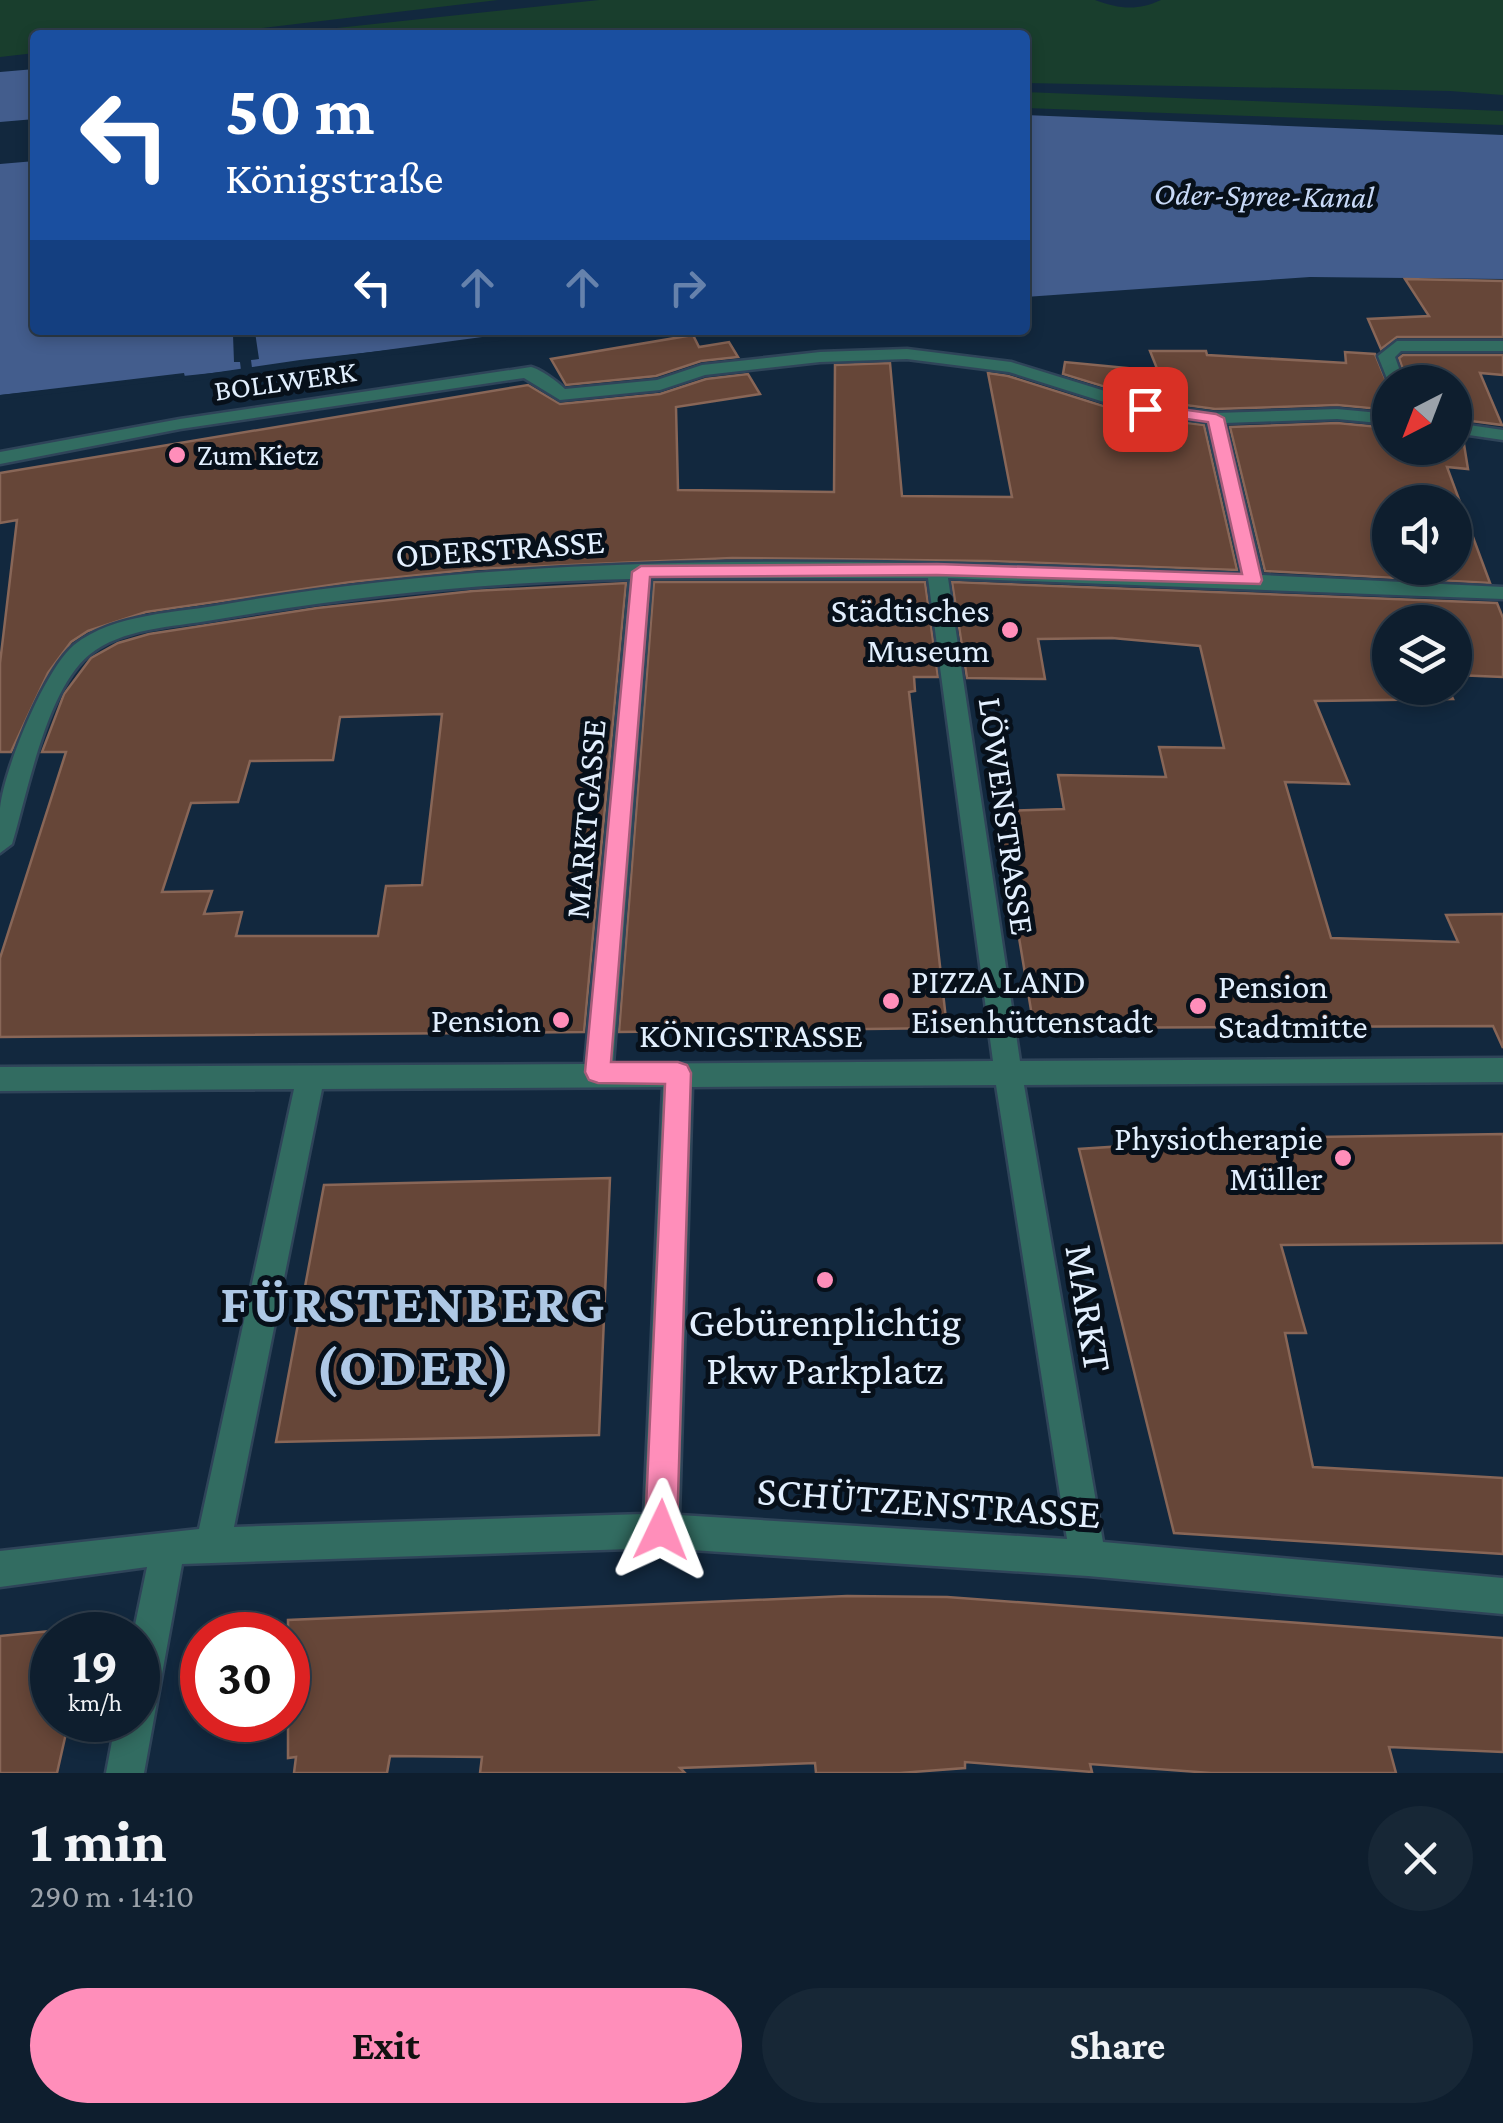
<!DOCTYPE html>
<html lang="en">
<head>
<meta charset="utf-8">
<style>
  :root { --surface:#0e1e2e; --page:#172736; --text:#f1f3f6; --muted:#9ba2aa; --line:#2e3c4a; --accent:#ff8eba }
  body { margin:0; font-family:"Crimson Pro",serif; background:var(--page); color:var(--text); height:100vh; display:flex; flex-direction:column; font-size:38px; white-space:nowrap }
  * { box-sizing:border-box; margin:0 }
  p { font-size:32px; color:var(--muted) }
  .icon { flex:none; width:55px; height:55px; fill:none; stroke:currentColor; stroke-width:2; stroke-linecap:round; stroke-linejoin:round }
  .map { position:relative; height:1773px; overflow:hidden }
  .panel { display:flex; flex-direction:column; background:var(--surface); flex:1 }
  .panel>* { flex:none }
  .guide { position:absolute; left:30px; top:30px; width:1000px; height:305px; border-radius:10px; box-shadow:0 5px 15px #0003,0 0 0 2px var(--line); background:#1a4fa0; color:#fff; overflow:hidden }
  .needle { width:65px; rotate:222deg }
  .fabs { position:absolute; left:1372px; top:365px; display:grid; gap:20px }
  .fabs a { display:grid; place-items:center; width:100px; height:100px; border-radius:50%; background:var(--surface); box-shadow:0 5px 15px #0003,0 0 0 2px var(--line); font-size:50px }
  .speed { position:absolute; left:30px; top:1612px; display:flex; gap:20px; font-size:50px; font-weight:700; text-align:center }
  .speed>* { display:grid; place-content:center; width:130px; height:130px; border-radius:50%; background:var(--surface); box-shadow:0 5px 15px #0003,0 0 0 2px var(--line); line-height:1 }
  .speed small { font-size:25px; font-weight:400 }
  .speed .limit { border:15px solid #d22; background:#fff; color:#111 }
  .pin { position:absolute; display:grid; place-items:center; width:85px; height:85px; color:#fff; margin:-42px; border-radius:20px; box-shadow:0 5px 15px #0006 }
  .me { position:absolute; width:110px; margin:-55px; rotate:2deg; stroke-linejoin:round; filter:drop-shadow(0 0 8px #0008) }
  .turn { display:flex; align-items:center; gap:35px; height:210px; padding:0 30px; font-size:45px }
  .turn .icon { width:130px; height:130px; stroke-width:2.5 }
  .turn b { display:block; font-size:70px; line-height:85px }
  .lanes { display:flex; align-items:center; height:95px; padding:0 30px; background:#0003; justify-content:center; gap:50px; direction:ltr }
  .lanes .off { opacity:.35 }
  .round { display:grid; place-items:center; flex:none; width:105px; height:105px; border-radius:52px; background:var(--page) }
  .head { display:flex; align-items:center; justify-content:space-between; height:170px; padding:0 30px }
  h1 { font-size:60px; font-weight:700; line-height:75px }
  .cta { display:flex; gap:20px; margin-top:auto; padding:20px 30px }
  .cta a { flex:1; height:115px; border-radius:60px; background:var(--accent); color:#111; font-size:40px; font-weight:700; line-height:115px; text-align:center }
  .cta a+a { background:var(--page); color:var(--text) }
  .map>svg:first-child { display:block }
</style>
</head>
<body>
<div class="map">
<svg width="1503" height="1773" viewBox="0 0 1503 1773">
  <rect width="100%" height="100%" fill="#12283e"/>
  <g fill="#193e2d">
    <path d="M 0,0 L 498,0 L 203,35 L 35,35 L 35,53 L 0,57 Z"/>
    <path d="M 599,0 L 1095,0 C 1120,9 1137,11 1161,0 L 1503,0 L 1503,95 L 1450,91 L 1025,83 L 1025,35 L 271,35 Z"/>
    <path d="M 1025,92 L 1503,111 L 1503,125 L 1025,108 Z"/>
  </g>
  <g fill="#435d8d">
    <path d="M 35,69 L 35,119 L 0,122 L 0,72 Z"/>
    <path d="M 1025,115 L 1503,135 L 1503,279 L 1310,277 L 1025,297 Z"/>
    <path d="M 35,161 L 35,330 L 568,330 L 300,360 L 185,377 L 184,373 L 0,395 L 0,164 Z"/>
  </g>
  <path fill="#12283e" d="M 255,332 L 259,359 L 251,360 L 252,368 L 519,332 L 522,338 L 186,382 L 181,379 L 0,400 L 0,395 L 241,370 L 240,362 L 234,362 L 233,335 Z"/>
  <g fill="#664638" stroke="#886657" stroke-width="2.5" fill-rule="evenodd">
    <path d="M 1405,279 L 1503,281 L 1503,337 L 1397,337 L 1381,349 L 1368,319 L 1429,316 Z"/>
    <path d="M 693,335 L 699,347 L 729,342 L 738,357 L 701,361 L 656,376 L 566,385 L 551,359 Z"/>
    <path d="M 1150,351 L 1206,351 L 1207,355 L 1346,363 L 1345,352 L 1375,354 L 1390,390 L 1390,410 L 1337,405 L 1215,409 L 1148,400 L 1063,374 L 1065,362 L 1158,371 Z"/>
    <path d="M 1403,355 L 1503,355 L 1503,375 L 1480,373 L 1502,425 L 1455,419 L 1455,382 L 1407,382 L 1399,358 Z"/>
    <path d="M 890,363 L 902,496 L 1012,497 L 988,373 L 1008,376 L 1138,417 L 1204,425 L 1237,570 L 988,561 L 732,558 L 477,569 L 351,582 L 146,612 L 88,631 L 71,642 L 48,673 L 11,752 L 0,752 L 0,663 L 17,520 L 0,523 L 0,473 L 528,385 L 560,404 L 660,394 L 706,379 L 748,374 L 760,394 L 676,407 L 678,490 L 834,492 L 835,365 Z"/>
    <path d="M 1337,423 L 1390,428 L 1390,448 L 1455,448 L 1455,437 L 1463,438 L 1468,469 L 1447,467 L 1490,583 L 1265,571 L 1230,427 ZM 1390,502 L 1455,502 L 1455,568 L 1390,568 Z"/>
    <path d="M 654,582 L 925,582 L 938,677 L 914,677 L 915,691 L 909,692 L 947,1028 L 619,1032 Z"/>
    <path d="M 952,582 L 1497,603 L 1503,618 L 1503,677 L 1455,675 L 1455,622 L 1390,622 L 1390,688 L 1448,688 L 1453,699 L 1315,701 L 1349,784 L 1285,782 L 1331,938 L 1458,942 L 1446,915 L 1503,914 L 1503,1048 L 1493,1026 L 1034,1028 L 998,811 L 1064,809 L 1058,775 L 1166,777 L 1159,747 L 1224,748 L 1200,646 L 1112,638 L 1038,639 L 1045,679 L 967,678 Z"/>
    <path d="M 626,583 L 584,1032 L 0,1037 L 0,958 L 66,752 L 42,752 L 64,694 L 91,658 L 118,643 L 149,634 L 317,608 L 473,591 ZM 442,714 L 422,885 L 386,886 L 378,936 L 236,936 L 242,912 L 204,914 L 212,891 L 162,892 L 191,803 L 238,802 L 250,761 L 333,760 L 340,717 Z"/>
    <path d="M 1503,1134 L 1503,1243 L 1281,1245 L 1306,1333 L 1285,1333 L 1313,1467 L 1503,1478 L 1503,1554 L 1174,1533 L 1079,1149 L 1246,1138 Z"/>
    <path d="M 610,1178 L 599,1435 L 276,1442 L 324,1185 Z"/>
    <path d="M 847,1596 L 947,1597 L 1503,1638 L 1503,1752 L 1389,1747 L 1396,1773 L 1211,1773 L 1090,1764 L 1092,1772 L 965,1762 L 965,1768 L 900,1773 L 816,1773 L 815,1763 L 680,1768 L 685,1773 L 480,1773 L 482,1757 L 390,1756 L 387,1773 L 294,1773 L 296,1757 L 288,1758 L 288,1620 Z"/>
    <path d="M 52,1631 L 52,1720 L 69,1720 L 57,1773 L 0,1773 L 0,1636 Z"/>
  </g>
  <g fill="none" stroke-linecap="round" stroke-linejoin="round">
    <g stroke="#2f4459" stroke-width="5">
      <g id="minor">
        <path d="M 1503,341 L 1503,351 L 1401,351 L 1395,357 L 1404,382 L 1390,382 L 1390,386 L 1378,356 L 1397,341 Z"/>
        <path d="M 907,349 L 1011,362 L 1147,404 L 1215,413 L 1337,409 L 1390,414 L 1390,424 L 1337,419 L 1225,423 L 1262,575 L 1503,587 L 1503,599 L 948,578 L 1020,1061 L 1503,1058 L 1503,1082 L 1024,1085 L 1103,1542 L 1503,1578 L 1503,1614 L 1088,1576 L 661,1548 L 182,1564 L 144,1773 L 106,1773 L 116,1720 L 138,1720 L 138,1635 L 133,1635 L 147,1567 L 0,1587 L 0,1551 L 199,1529 L 294,1089 L 0,1091 L 0,1067 L 585,1064 L 630,579 C 489,582 352,596 213,620 C 173,627 122,628 89,655 C 46,691 28,791 12,844 L 0,853 C 0,838 0,822 0,808 C 4,769 45,669 74,645 C 114,613 178,613 226,604 C 558,546 906,560 1242,574 L 1207,422 L 1139,413 L 1009,372 L 907,359 L 820,362 L 705,375 L 660,390 L 560,400 L 524,378 L 180,429 L 0,464 L 0,452 L 180,419 L 531,367 C 540,369 557,381 565,389 L 657,380 L 702,365 L 820,352 ZM 651,578 L 928,578 L 993,1061 L 613,1064 ZM 996,1085 L 1067,1539 L 679,1515 L 692,1087 ZM 663,1087 L 644,1514 L 234,1527 L 322,1089 Z"/>
        <path d="M 1455,423 L 1503,430 L 1503,440 L 1455,433 Z"/>
      </g>
    </g>
    <use href="#minor" fill="#326c61" fill-rule="evenodd"/>
  </g>
  <path fill="#ff8eba" stroke="#a65c79" stroke-width="2.5" d="M 1145,404 L 1216,414 L 1224,418 L 1262,580 L 1260,584 L 937,575 L 650,577 L 611,1062 L 678,1062 L 687,1065 L 691,1073 L 677,1530 L 672,1542 L 661,1546 L 650,1542 L 645,1530 L 665,1084 L 598,1083 L 589,1080 L 585,1072 L 632,572 L 641,566 L 937,564 L 1242,574 L 1208,422 L 1139,412 L 1137,409 Z"/>
  <g fill="#ff8eba" stroke="#07101a" stroke-width="4">
    <circle cx="177" cy="455" r="10"/>
    <circle cx="1010" cy="630" r="10"/>
    <circle cx="891" cy="1001" r="10"/>
    <circle cx="1198" cy="1006" r="10"/>
    <circle cx="561" cy="1020" r="10"/>
    <circle cx="1343" cy="1158" r="10"/>
    <circle cx="825" cy="1280" r="10"/>
  </g>
  <g text-anchor="middle" stroke-width="10" stroke-linejoin="round" paint-order="stroke">
    <g font-size="30" fill="#e2effe" stroke="#07101a">
      <text transform="translate(285 381) rotate(-8)" y="10">BOLLWERK</text>
    </g>
    <g font-size="30" fill="#e2effe" stroke="#07101a" text-anchor="start">
      <text x="197" y="465">Zum Kietz</text>
    </g>
    <g font-size="32" font-style="italic" fill="#c8d9f7" stroke="#07101a">
      <text transform="translate(1264 195) rotate(1)" y="11">Oder-Spree-Kanal</text>
    </g>
    <g font-size="35" fill="#e2effe" stroke="#07101a">
      <text transform="translate(500 548) rotate(-4)" y="12">ODERSTRASSE</text>
      <text transform="translate(1007 816) rotate(82)" y="12">LÖWENSTRASSE</text>
      <text transform="translate(585 819) rotate(-85)" y="12">MARKTGASSE</text>
      <text x="751" y="1047">KÖNIGSTRASSE</text>
    </g>
    <g font-size="35" fill="#e2effe" stroke="#07101a" text-anchor="end">
      <text x="990" y="622">Städtisches<tspan x="990" dy="40">Museum</tspan></text>
      <text x="911" y="993" text-anchor="start">PIZZA LAND<tspan x="911" dy="40">Eisenhüttenstadt</tspan></text>
      <text x="1218" y="998" text-anchor="start">Pension<tspan x="1218" dy="40">Stadtmitte</tspan></text>
      <text x="541" y="1032">Pension</text>
      <text x="1323" y="1150">Physiotherapie<tspan x="1323" dy="40">Müller</tspan></text>
    </g>
    <g font-size="42" fill="#e2effe" stroke="#07101a">
      <text transform="translate(1090 1308) rotate(81)" y="15">MARKT</text>
      <text transform="translate(929 1501) rotate(4)" y="15">SCHÜTZENSTRASSE</text>
    </g>
    <g font-size="42" fill="#e2effe" stroke="#07101a">
      <text x="825" y="1336">Gebürenplichtig<tspan x="825" dy="48">Pkw Parkplatz</tspan></text>
    </g>
    <g font-size="55" font-weight="bold" letter-spacing="2.5" fill="#aec8e5" stroke="#07101a">
      <text x="414" y="1322">FÜRSTENBERG<tspan x="414" dy="63">(ODER)</tspan></text>
    </g>
  </g>
</svg>
<div class="fabs">
<a><svg class="needle" viewBox="-14 -14 28 28"><path d="M0-13l5 13h-10z" fill="#e53935"/><path d="M0 13l5-13h-10z" fill="#9ba2aa"/></svg></a>
<a><svg class="icon" aria-label="sound" viewBox="0 0 24 24"><path d="M4 9h4l5-4v14l-5-4H4zM17 9q2 3 0 6"/></svg></a>
<a><svg class="icon" aria-label="layers" viewBox="0 0 24 24"><path d="M12 4l9 5-9 5-9-5zM3 14l9 5 9-5"/></svg></a>
</div>
<div class="speed"><div>19<small>km/h</small></div><div class="limit">30</div></div>
<div class="pin" style="left:1145px;top:409px;background:#d93025"><svg class="icon" aria-label="arrive" viewBox="0 0 24 24"><path d="M6 21V4h12l-3 4 3 4H6"/></svg></div>
<svg class="me" style="left:661px;top:1530px" viewBox="-20 -20 40 40"><path d="M0-17L14 15 0 8-14 15z" fill="#ff8eba" stroke="#fff" stroke-width="4"/></svg>
<div class="guide">
<div class="turn"><svg class="icon" aria-label="left" viewBox="0 0 24 24"><path d="M17 20v-9H6M10 6l-5 5 5 5"/></svg><div><b>50 m</b>Königstraße</div></div>
<div class="lanes"><svg class="icon" aria-label="left" viewBox="0 0 24 24"><path d="M17 20v-9H6M10 6l-5 5 5 5"/></svg><svg class="icon off" aria-label="ahead" viewBox="0 0 24 24"><path d="M12 20V5M6 11l6-6 6 6"/></svg><svg class="icon off" aria-label="ahead" viewBox="0 0 24 24"><path d="M12 20V5M6 11l6-6 6 6"/></svg><svg class="icon off" aria-label="right" viewBox="0 0 24 24"><path d="M7 20v-9h11M14 6l5 5-5 5"/></svg></div>
</div>
</div>
<section class="panel">
<div class="head"><div><h1>1 min</h1><p>290 m · 14:10</p></div><a class="round"><svg class="icon" aria-label="close" viewBox="0 0 24 24"><path d="M6 6l12 12M18 6L6 18"/></svg></a></div>
<div class="cta"><a>Exit</a><a>Share</a></div>
</section>
</body>
</html>
